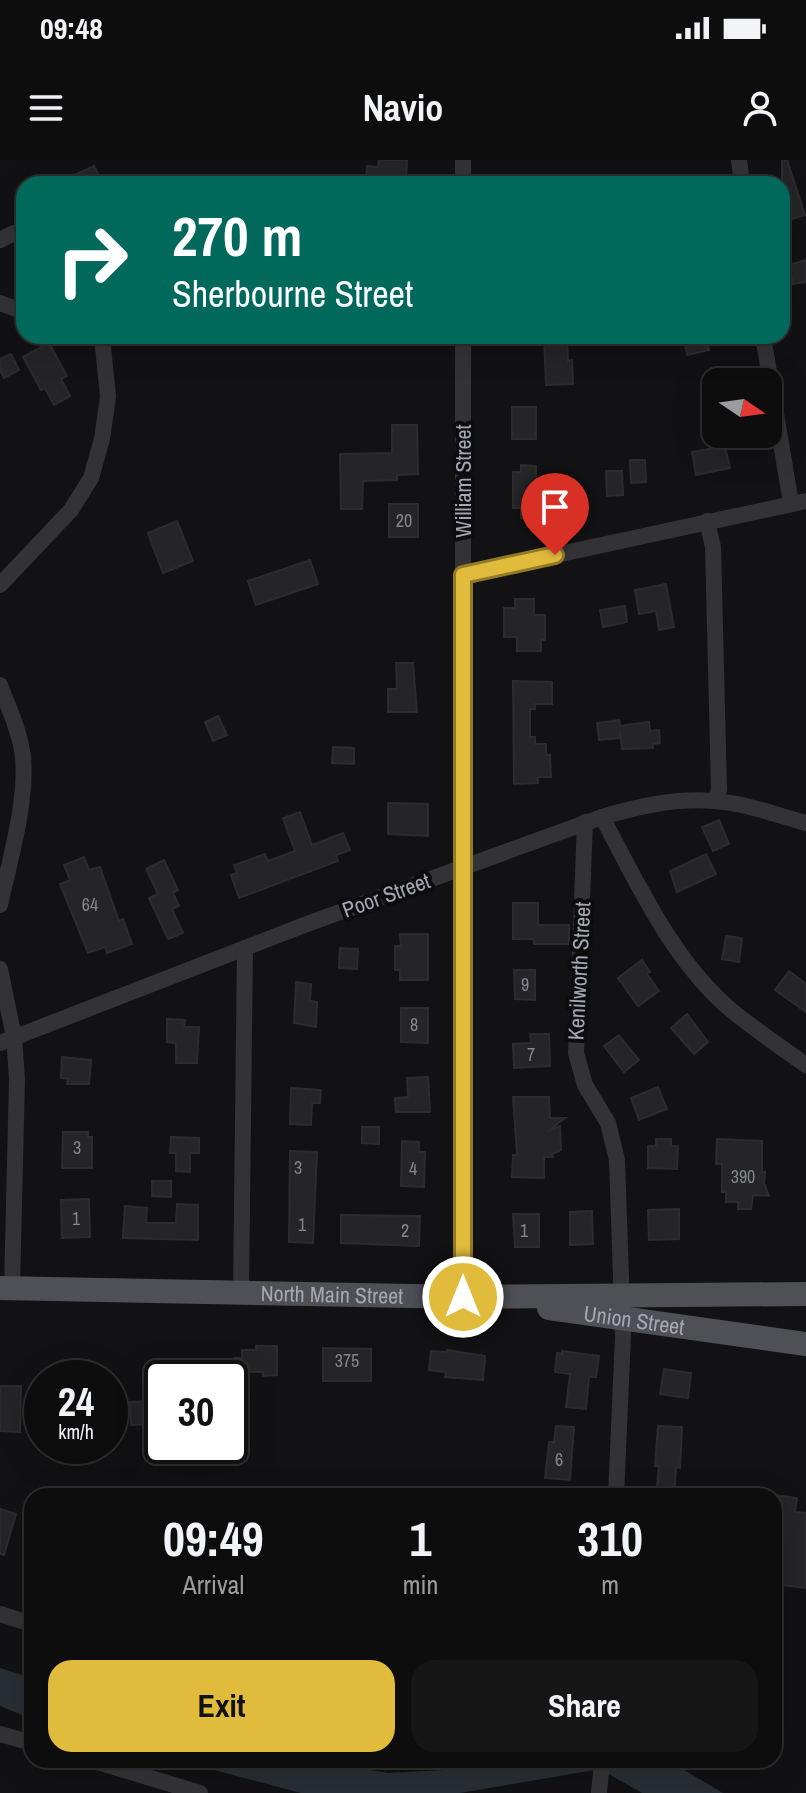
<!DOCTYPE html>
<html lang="en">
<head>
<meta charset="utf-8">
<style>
  :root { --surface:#0e0d0e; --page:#171617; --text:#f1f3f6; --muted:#9b9c9e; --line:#2e2d2e; --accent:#e1bc3c }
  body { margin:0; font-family:"Archivo Narrow",sans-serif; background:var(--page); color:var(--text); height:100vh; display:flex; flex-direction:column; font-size:30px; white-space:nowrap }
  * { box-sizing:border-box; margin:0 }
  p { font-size:26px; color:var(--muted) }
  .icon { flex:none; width:44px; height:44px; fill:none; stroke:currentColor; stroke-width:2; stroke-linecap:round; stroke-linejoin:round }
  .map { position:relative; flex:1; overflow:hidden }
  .drawer { position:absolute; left:24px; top:1328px; width:758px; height:280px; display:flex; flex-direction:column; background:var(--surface); border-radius:24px; box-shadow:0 8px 32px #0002,0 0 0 2px var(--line) }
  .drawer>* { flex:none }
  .top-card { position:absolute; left:16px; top:16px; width:774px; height:168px; border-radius:24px; box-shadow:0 8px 32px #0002,0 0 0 2px var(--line); background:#00695c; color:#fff; overflow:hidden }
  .needle { width:52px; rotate:103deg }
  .tools { position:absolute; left:702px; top:208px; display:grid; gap:16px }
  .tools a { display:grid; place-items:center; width:80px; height:80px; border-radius:16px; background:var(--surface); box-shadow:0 8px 32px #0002,0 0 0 2px var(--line); font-size:40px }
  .speed { position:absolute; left:24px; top:1200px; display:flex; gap:16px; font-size:40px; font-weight:700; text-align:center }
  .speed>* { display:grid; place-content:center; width:104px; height:104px; border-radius:50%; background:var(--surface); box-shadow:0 8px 32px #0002,0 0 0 2px var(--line); line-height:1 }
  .speed small { font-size:20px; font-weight:400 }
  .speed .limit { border:4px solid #111; border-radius:12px; background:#fff; color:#111 }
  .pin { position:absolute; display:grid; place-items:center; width:68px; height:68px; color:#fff; margin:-82px -34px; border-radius:50% 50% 50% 0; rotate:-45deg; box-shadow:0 0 8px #0007 }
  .pin .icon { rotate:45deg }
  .me { position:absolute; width:88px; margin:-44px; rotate:0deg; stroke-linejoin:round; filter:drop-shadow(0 0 6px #0008) }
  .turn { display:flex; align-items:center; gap:28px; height:168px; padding:0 24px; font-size:36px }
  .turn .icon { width:104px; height:104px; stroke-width:2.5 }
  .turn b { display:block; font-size:56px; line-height:68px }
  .eta { display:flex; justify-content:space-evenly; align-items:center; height:136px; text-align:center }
  .eta b { font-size:48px; font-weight:700; line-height:56px }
  .action { display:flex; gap:16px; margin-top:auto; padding:16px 24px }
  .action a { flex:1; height:92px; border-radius:24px; background:var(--accent); color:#111; font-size:32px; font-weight:700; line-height:92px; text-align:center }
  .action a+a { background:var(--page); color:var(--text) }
  .status { display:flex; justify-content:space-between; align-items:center; height:56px; padding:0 40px; background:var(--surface); direction:ltr }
  .status svg { height:22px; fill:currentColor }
  header { display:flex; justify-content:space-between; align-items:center; height:104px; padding:0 24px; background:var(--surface); font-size:36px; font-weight:700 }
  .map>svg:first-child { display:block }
</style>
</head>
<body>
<div class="status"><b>09:48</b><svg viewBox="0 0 49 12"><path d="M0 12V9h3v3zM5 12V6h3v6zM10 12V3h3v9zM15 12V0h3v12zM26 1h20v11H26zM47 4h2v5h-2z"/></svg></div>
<header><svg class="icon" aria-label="menu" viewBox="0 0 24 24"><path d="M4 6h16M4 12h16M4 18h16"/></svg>Navio<svg class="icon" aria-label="person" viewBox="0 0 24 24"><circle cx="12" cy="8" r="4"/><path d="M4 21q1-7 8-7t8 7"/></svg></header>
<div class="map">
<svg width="806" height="1633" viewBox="0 0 806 1633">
  <rect width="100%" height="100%" fill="#121113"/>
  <g fill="#292e35">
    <path d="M 0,1508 L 32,1518 L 32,1559 L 0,1546 Z"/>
    <path d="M 176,1600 L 314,1600 L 388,1613 L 503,1607 L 531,1600 L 667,1600 L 723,1633 L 642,1633 L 600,1609 L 460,1633 L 301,1633 Z"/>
  </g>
  <g fill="#252427" stroke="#2c2c2f" stroke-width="2">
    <path d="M 379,0 L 407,0 L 406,24 L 366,24 L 367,6 L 378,7 Z"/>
    <path d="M 782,0 L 787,0 L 805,55 L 782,62 Z"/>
    <path d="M 94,6 L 103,24 L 55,24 Z"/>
    <path d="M 806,100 L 806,122 L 793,124 L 789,105 Z"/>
    <path d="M 544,176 L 567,176 L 568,201 L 572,200 L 573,224 L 546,225 Z"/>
    <path d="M 684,176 L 706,176 L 709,190 L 687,195 Z"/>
    <path d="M 49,183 L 67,216 L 61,219 L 70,236 L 54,245 L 45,228 L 41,230 L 23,197 Z"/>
    <path d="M 11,194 L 19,210 L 4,218 L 0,210 L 0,199 Z"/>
    <rect x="512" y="247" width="24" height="32"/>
    <path d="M 392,265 L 417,265 L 418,314 L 397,315 L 397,320 L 363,321 L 362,349 L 341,349 L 340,294 L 392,293 Z"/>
    <path d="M 725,286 L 730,308 L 696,315 L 692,292 Z"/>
    <path d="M 630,300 L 645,300 L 646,322 L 631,323 Z"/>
    <path d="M 521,305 L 536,306 L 536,327 L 542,327 L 542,358 L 521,358 L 521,348 L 513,348 L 513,312 L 521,312 Z"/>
    <path d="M 606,311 L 622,311 L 623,335 L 607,336 Z"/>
    <rect x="389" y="344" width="29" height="33"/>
    <path d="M 177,361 L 193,401 L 163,413 L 148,373 Z"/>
    <path d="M 310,400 L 318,424 L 256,445 L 248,421 Z"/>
    <path d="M 666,424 L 674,467 L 659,470 L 656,451 L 639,454 L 635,430 Z"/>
    <path d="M 515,439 L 534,439 L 534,455 L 545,455 L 545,480 L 541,480 L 541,491 L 517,491 L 517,477 L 504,477 L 504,448 L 515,448 Z"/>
    <path d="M 625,446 L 627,462 L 603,467 L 600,450 Z"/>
    <path d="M 396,503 L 413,503 L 417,552 L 388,552 L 388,529 L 397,529 Z"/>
    <path d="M 513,521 L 552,522 L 552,544 L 535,544 L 535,549 L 530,549 L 530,577 L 535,577 L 535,584 L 546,584 L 546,595 L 550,595 L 551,617 L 538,617 L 538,623 L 514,624 Z"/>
    <path d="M 218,556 L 227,575 L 213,581 L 205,562 Z"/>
    <path d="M 619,560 L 620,566 L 649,562 L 650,571 L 659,570 L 660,583 L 653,584 L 653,588 L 622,589 L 620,571 L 621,578 L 599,580 L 597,563 Z"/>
    <path d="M 333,587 L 354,588 L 354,604 L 332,603 Z"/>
    <path d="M 388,643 L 428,644 L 428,676 L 388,674 Z"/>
    <path d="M 300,652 L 312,685 L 343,673 L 350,690 L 336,695 L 338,701 L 239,738 L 231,715 L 237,713 L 234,705 L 265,694 L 268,701 L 295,691 L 283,658 Z"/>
    <path d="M 719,660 L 729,684 L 713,691 L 702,667 Z"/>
    <path d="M 706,694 L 716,714 L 677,732 L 670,711 Z"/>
    <path d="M 84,697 L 89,710 L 100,707 L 119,761 L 123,759 L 132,784 L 107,793 L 105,787 L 88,793 L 60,724 L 70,720 L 64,705 Z"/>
    <path d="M 164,700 L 178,730 L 173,733 L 179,746 L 172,749 L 183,773 L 168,779 L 149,738 L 158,734 L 146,709 Z"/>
    <path d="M 513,743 L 538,743 L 538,765 L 569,765 L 569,784 L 534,784 L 534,779 L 513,779 Z"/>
    <path d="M 400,774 L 428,774 L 428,820 L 400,820 L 400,810 L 395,810 L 395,786 L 401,786 Z"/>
    <path d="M 726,776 L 742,778 L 739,802 L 722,799 Z"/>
    <path d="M 340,788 L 358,789 L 357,809 L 339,808 Z"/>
    <path d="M 642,800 L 650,812 L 647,814 L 659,831 L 638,846 L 618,818 Z"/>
    <path d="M 514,810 L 535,810 L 535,840 L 515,839 Z"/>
    <path d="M 789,811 L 806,824 L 806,852 L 775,830 Z"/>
    <path d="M 296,822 L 311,824 L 310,841 L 317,842 L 316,867 L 294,863 Z"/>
    <path d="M 401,848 L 428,848 L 428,883 L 401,882 Z"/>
    <path d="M 687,854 L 708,882 L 694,894 L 671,868 Z"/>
    <path d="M 167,859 L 185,860 L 184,867 L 199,867 L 197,903 L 176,903 L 176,883 L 167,882 Z"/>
    <path d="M 530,874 L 549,874 L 550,906 L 514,908 L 513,884 L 531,883 Z"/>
    <path d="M 619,875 L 639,900 L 624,912 L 604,886 Z"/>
    <path d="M 62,897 L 91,900 L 89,924 L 67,924 L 68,919 L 61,918 Z"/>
    <path d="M 428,917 L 430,952 L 396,952 L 395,938 L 408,937 L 407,918 Z"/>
    <path d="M 658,927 L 667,949 L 639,960 L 631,938 Z"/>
    <path d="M 291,928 L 321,930 L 320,943 L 312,943 L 311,965 L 290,964 Z"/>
    <path d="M 513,937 L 549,937 L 550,958 L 565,958 L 548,971 L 560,966 L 561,990 L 552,994 L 553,997 L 544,997 L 544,1018 L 512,1017 L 513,995 L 517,995 Z"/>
    <path d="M 362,967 L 379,967 L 379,984 L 362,983 Z"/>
    <path d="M 63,972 L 88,972 L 88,977 L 92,977 L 92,1008 L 62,1008 Z"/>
    <path d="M 171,977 L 199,978 L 199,993 L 190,993 L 190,1012 L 176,1011 L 176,993 L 170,993 Z"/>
    <path d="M 656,979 L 671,979 L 671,986 L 678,986 L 677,1009 L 648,1008 L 648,986 L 656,986 Z"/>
    <path d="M 717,979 L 762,981 L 762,1012 L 765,1012 L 764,1023 L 769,1036 L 753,1035 L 751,1049 L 738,1049 L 738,1042 L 726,1042 L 726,1032 L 722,1032 L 722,1004 L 716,1004 Z"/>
    <path d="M 402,981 L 419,982 L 419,992 L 425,992 L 424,1027 L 401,1026 Z"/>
    <path d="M 290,991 L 317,992 L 313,1083 L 289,1082 Z"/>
    <path d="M 152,1021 L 171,1021 L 171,1037 L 152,1036 Z"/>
    <path d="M 89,1039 L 90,1077 L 62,1078 L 61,1040 Z"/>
    <path d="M 177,1044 L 198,1045 L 198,1080 L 123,1078 L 125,1046 L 147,1048 L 146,1063 L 176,1063 Z"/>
    <path d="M 679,1049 L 679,1079 L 649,1080 L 648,1050 Z"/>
    <path d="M 592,1051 L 593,1084 L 570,1085 L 570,1052 Z"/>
    <path d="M 513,1054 L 539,1054 L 539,1087 L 515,1087 Z"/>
    <path d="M 341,1055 L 420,1056 L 419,1086 L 341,1083 Z"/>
    <path d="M 256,1186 L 277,1186 L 277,1215 L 263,1216 L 263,1212 L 234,1212 L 234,1198 L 242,1198 L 242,1190 L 256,1190 Z"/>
    <path d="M 323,1188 L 371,1189 L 371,1221 L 323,1221 Z"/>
    <path d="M 447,1190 L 485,1196 L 483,1220 L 445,1217 L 446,1212 L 429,1210 L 431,1191 L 447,1192 Z"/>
    <path d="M 562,1191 L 599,1196 L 596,1217 L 589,1217 L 586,1249 L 566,1247 L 570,1214 L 555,1212 L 557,1193 L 562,1194 Z"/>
    <path d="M 664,1209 L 691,1213 L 688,1238 L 660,1234 Z"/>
    <path d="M 0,1226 L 21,1226 L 20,1272 L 0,1271 Z"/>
    <path d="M 162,1240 L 162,1264 L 131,1265 L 130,1242 Z"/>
    <path d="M 556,1266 L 574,1267 L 570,1320 L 545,1318 L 549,1282 L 554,1282 Z"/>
    <path d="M 658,1266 L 682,1267 L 680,1308 L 676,1307 L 674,1336 L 656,1336 L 659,1306 L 655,1306 Z"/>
    <path d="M 774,1335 L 797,1338 L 795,1352 L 806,1353 L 806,1428 L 774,1424 Z"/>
    <path d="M 0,1349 L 16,1354 L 4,1395 L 0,1394 Z"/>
  </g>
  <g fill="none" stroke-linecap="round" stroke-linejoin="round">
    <g stroke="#333337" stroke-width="16">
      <path d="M 463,0 L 463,24"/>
      <path d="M 739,0 L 742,24"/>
      <path d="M 0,80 L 14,73 L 24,73"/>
      <path d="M 0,143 L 24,152"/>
      <path d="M 463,176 L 463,1137"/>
      <path d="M 763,176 L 791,343"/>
      <path d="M 707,361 L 713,387 L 719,629 L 716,641"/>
      <path d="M 463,415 L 806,341"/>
      <path d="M 0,425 L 71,350 L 91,318 L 102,279 L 108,237 L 102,176"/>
      <path d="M 0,525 C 9,549 20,572 23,597 C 27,643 10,699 0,745"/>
      <path d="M 602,657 C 639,646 676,638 714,641 C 745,643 776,655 806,663"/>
      <path d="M 585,662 L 576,893 L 585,925 L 608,963 L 617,1000 L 623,1176 L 616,1336"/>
      <path d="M 0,809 L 14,877 L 17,919 L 12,1128"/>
      <path d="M 0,883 L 307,764 L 602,657 C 638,724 672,800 731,850 C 755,870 781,887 806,905"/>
      <path d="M 241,1132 L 245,788"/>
      <path d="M 0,1454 L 32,1464"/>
      <path d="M 0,1574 L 32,1583"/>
      <path d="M 91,1600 L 200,1633"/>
      <path d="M 599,1633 L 602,1600"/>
    </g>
    <g stroke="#4f5056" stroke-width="24">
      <path id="s1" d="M 0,1128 L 463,1137 L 806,1134"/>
      <path id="s2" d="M 549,1148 L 806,1184"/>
    </g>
  </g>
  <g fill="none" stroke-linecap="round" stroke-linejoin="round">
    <g stroke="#927a27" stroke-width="20">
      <path id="route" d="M 463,1137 L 463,415 L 555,395"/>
    </g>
    <use href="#route" stroke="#e1bc3c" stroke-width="14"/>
  </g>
  <g text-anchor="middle" stroke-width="8" stroke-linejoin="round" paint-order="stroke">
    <g font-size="18" fill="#84868e">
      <text x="404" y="367">20</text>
      <text x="90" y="751">64</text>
      <text x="525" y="831">9</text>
      <text x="414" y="871">8</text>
      <text x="531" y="901">7</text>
      <text x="77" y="994">3</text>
      <text x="298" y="1014">3</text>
      <text x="413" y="1015">4</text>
      <text x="743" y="1023">390</text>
      <text x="76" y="1065">1</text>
      <text x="302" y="1071">1</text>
      <text x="405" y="1077">2</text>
      <text x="524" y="1077">1</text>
      <text x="347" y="1207">375</text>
      <text x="559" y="1306">6</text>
    </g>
    <g font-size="22" fill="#a4a7b2" stroke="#0d0c0e">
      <text transform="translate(463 321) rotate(-90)" y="8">William Street</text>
      <text transform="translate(386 735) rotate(-20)" y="8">Poor Street</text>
      <text transform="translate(579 811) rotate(-87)" y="8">Kenilworth Street</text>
      <text dy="8" stroke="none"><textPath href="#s1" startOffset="332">North Main Street</textPath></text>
      <text dy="8" stroke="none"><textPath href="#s2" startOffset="86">Union Street</textPath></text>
    </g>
  </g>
</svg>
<div class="tools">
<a><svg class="needle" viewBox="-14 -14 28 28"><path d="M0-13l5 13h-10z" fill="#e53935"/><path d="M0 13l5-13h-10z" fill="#9b9c9e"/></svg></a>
</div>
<div class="speed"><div>24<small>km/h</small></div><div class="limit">30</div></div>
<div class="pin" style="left:555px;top:395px;background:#d93025"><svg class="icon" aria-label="arrive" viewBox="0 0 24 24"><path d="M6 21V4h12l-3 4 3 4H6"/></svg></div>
<svg class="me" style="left:463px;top:1137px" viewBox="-20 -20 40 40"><circle r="17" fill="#e1bc3c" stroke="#fff" stroke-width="3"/><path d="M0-11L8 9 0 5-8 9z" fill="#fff"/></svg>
<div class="top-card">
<div class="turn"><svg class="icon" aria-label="right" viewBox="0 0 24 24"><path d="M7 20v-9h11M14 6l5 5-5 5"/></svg><div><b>270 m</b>Sherbourne Street</div></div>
</div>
<section class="drawer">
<div class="eta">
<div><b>09:49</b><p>Arrival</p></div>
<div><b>1</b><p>min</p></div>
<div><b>310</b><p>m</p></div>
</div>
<div class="action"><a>Exit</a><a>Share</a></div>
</section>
</div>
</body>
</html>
